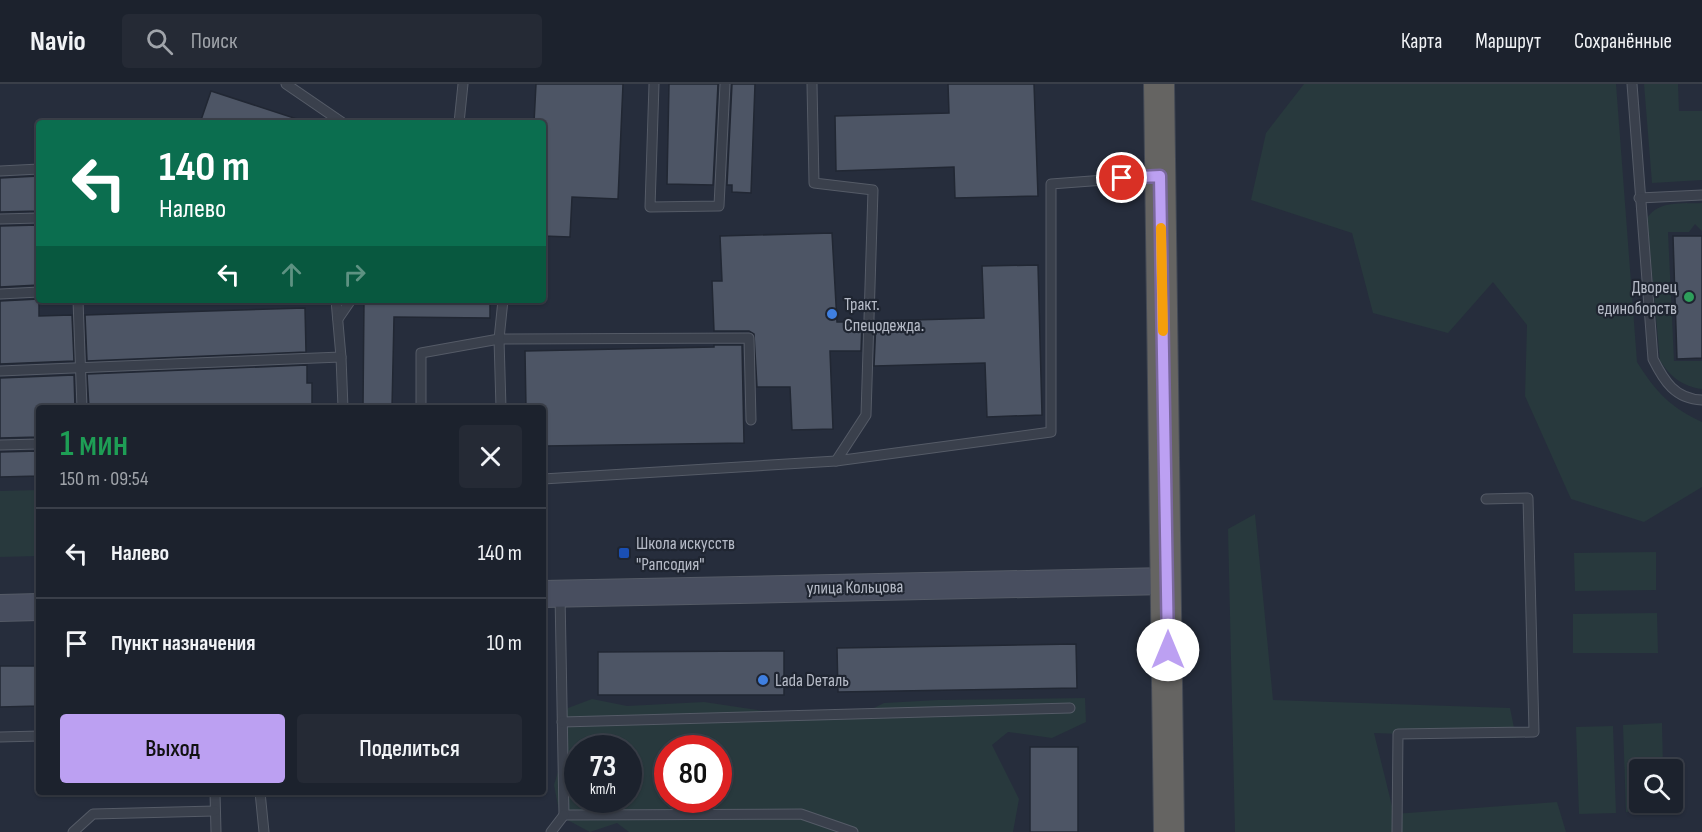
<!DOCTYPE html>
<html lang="ru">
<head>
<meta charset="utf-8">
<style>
  :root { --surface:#1c222d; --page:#252a35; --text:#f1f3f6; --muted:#a0a4aa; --line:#3a3f49; --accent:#bca0f2 }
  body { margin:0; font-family:"Sofia Sans Condensed",sans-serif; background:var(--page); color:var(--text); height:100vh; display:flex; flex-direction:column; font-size:22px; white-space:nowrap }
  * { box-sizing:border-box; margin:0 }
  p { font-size:20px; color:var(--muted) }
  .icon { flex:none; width:33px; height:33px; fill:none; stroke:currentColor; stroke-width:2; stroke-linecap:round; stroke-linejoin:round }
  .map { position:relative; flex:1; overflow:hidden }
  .side { position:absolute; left:36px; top:321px; width:510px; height:390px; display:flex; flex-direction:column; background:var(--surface); border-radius:6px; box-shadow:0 2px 4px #0004,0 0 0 2px var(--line) }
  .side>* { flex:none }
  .top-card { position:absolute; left:36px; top:36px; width:510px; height:183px; border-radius:6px; box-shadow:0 2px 4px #0004,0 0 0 2px var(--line); background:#0b6e4f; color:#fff; overflow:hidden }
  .fabs { position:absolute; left:1629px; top:675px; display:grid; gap:12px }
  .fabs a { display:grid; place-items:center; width:54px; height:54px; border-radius:6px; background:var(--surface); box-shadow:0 2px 4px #0004,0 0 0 2px var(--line); font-size:30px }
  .speed { position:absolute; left:564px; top:651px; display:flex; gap:12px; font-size:30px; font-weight:700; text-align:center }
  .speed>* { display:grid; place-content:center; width:78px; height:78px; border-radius:50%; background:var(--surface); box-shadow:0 2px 4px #0004,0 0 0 2px var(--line); line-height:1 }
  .speed small { font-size:15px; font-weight:400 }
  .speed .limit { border:9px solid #d22; background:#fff; color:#111 }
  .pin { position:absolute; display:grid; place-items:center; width:51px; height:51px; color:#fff; margin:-26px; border:3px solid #fff; border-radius:50%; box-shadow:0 2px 6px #0007 }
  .me { position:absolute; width:66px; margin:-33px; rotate:0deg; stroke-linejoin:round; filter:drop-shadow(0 0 4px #0008) }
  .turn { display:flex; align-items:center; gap:21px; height:126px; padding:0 24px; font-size:27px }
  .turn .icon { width:78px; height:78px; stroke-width:2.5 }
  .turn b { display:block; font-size:42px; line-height:51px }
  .lanes { display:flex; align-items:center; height:57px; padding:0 24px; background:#0003; justify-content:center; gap:30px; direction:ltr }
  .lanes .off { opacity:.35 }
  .round { display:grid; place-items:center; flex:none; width:63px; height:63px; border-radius:6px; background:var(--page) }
  .summary { display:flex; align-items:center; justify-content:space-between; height:102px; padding:0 24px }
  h1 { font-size:36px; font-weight:600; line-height:45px; color:#1e9e55 }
  .primary-button { display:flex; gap:12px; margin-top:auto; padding:12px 24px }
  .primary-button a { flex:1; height:69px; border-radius:6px; background:var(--accent); color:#111; font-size:24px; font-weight:600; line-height:69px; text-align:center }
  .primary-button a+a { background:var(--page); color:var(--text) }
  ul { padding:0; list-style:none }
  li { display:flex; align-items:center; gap:18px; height:90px; padding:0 24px; border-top:2px solid var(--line) }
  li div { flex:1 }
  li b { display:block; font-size:22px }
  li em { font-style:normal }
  header { display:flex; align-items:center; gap:36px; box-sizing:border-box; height:84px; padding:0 30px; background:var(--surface); border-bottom:2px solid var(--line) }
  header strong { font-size:28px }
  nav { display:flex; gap:33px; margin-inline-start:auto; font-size:21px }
  .search { width:420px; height:54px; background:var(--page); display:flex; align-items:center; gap:15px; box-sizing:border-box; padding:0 21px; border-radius:6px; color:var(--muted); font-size:22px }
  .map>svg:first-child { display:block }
</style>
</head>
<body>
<header>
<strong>Navio</strong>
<div class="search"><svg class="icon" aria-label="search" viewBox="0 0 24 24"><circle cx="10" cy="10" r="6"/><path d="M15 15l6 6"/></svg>Поиск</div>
<nav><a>Карта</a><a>Маршрут</a><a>Сохранённые</a></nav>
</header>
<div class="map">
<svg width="1702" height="748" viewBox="0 0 1702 748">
  <rect width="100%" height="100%" fill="#262d3c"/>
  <g fill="#28393d" fill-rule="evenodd">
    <path d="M 1304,0 L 1616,0 L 1637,278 C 1655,307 1671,324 1702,338 L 1702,403 L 1644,438 L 1571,415 L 1525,312 L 1527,241 L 1493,198 L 1448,249 L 1373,229 L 1352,149 L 1251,116 L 1266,49 Z"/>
    <path d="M 1644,0 L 1678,0 L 1679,27 L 1702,27 L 1702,96 L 1652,99 Z"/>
    <path d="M 1702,119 L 1702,147 L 1695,140 L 1689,148 L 1668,148 L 1674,277 L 1702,277 L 1702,305 C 1682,302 1672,294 1660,277 L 1647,134 C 1659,116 1682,120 1702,119 Z"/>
    <path d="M 39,406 L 39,472 L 0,473 L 0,407 Z"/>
    <path d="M 1255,430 L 1273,616 L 1510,624 L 1516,654 L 1374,649 L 1394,730 L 1557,718 L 1566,748 L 1235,748 L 1228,445 Z"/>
    <path d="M 1656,468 L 1656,506 L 1575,507 L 1574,469 Z"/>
    <path d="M 1657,529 L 1658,569 L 1573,569 L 1573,530 Z"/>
    <path d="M 1085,614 L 1086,638 L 1052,654 L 1008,648 L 992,661 L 1019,715 L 1013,748 L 629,748 L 617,739 L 590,748 L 560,732 L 554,701 L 567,658 L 562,638 L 568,624 L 592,615 L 627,622 L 704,618 L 777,629 L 868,627 L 884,619 L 938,616 ZM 578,664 L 628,664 L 628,716 L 578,716 ZM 668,664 L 718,664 L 718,716 L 668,716 Z"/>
    <path d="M 1662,639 L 1663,685 L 1640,686 L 1640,718 L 1665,719 L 1665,727 L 1626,728 L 1623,641 Z"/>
    <path d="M 1613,642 L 1616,729 L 1579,730 L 1576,643 Z"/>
  </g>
  <g fill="#4d5565" stroke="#212733" stroke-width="1.5">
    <path d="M 536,0 L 623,0 L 618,115 L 572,113 L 570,153 L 543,152 L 543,39 L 534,39 Z"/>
    <path d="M 669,0 L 718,0 L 713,101 L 667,100 Z"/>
    <path d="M 732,0 L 755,0 L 751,109 L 732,108 L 732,101 L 727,101 Z"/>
    <path d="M 948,0 L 1034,0 L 1038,112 L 955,114 L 954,83 L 836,87 L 835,32 L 949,29 Z"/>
    <path d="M 211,7 L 297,35 L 297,39 L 200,39 Z"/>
    <path d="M 39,92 L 39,127 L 0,128 L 0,94 Z"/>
    <path d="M 39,141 L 39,201 L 0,203 L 0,142 Z"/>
    <path d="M 832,149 L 837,238 L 862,238 L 861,267 L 830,267 L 833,345 L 792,346 L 790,303 L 757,303 L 754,250 L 749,247 L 714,247 L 712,197 L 722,197 L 720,152 Z"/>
    <path d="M 1673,152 L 1702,152 L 1702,274 L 1677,275 Z"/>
    <path d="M 1038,181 L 1042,331 L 987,333 L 985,279 L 874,282 L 876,237 L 984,234 L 982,182 Z"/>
    <path d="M 39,215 L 39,232 L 72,231 L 74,277 L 0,280 L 0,217 Z"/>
    <path d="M 364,216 L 490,216 L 490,234 L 394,233 L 392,324 L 363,324 Z"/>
    <path d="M 305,224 L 306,268 L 87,277 L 85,231 Z"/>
    <path d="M 714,261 L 742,261 L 744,359 L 545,362 L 543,324 L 526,324 L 525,267 L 714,263 Z"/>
    <path d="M 307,281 L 307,299 L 312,299 L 312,324 L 89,324 L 87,290 Z"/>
    <path d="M 74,291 L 75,324 L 39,324 L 39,353 L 0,354 L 0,294 Z"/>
    <path d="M 39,367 L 39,392 L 0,393 L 0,368 Z"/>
    <path d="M 1076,560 L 1077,604 L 838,608 L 837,564 Z"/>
    <path d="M 784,567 L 784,611 L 598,611 L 598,568 Z"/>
    <path d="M 0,582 L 39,582 L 39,622 L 0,623 Z"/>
    <rect x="1030" y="663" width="48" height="85"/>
  </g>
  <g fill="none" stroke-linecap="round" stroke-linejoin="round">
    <g stroke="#555b67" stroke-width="11">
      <g id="service">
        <path d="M 286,0 L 343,39"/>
        <path d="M 654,0 L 650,123 L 719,122 L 725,0"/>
        <path d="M 812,0 L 814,99 L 873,106 L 866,331 L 836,377 L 1051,348 L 1051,100 L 1158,92"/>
        <path d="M 1632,0 L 1653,275 C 1664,297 1675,315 1702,316"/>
        <path d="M 459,39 L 463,0"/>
        <path d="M 0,87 L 39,85"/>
        <path d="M 1639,114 L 1702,111"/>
        <path d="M 0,135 L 39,134"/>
        <path d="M 0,210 L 39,208"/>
        <path d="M 78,216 L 82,324"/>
        <path d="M 336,216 L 341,273"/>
        <path d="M 338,235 L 351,216"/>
        <path d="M 0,287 L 341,273 L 343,324"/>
        <path d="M 421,324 L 421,269 L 499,255 L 749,254 L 751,336"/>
        <path d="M 501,324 L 499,255 L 503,216"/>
        <path d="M 0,361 L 39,360"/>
        <path d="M 543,395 L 836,377"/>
        <path d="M 560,510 L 564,731 L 801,730 L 853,748"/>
        <path d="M 562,638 L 1070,624"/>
        <path d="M 0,653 L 39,652"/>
        <path d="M 215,708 L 216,748"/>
        <path d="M 260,708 L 264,748"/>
        <path d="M 73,748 L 93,730 L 215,727"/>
        <path d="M 551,748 L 564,731"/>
        <path d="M 1397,748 L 1398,650 L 1534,648 L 1528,414 L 1486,415"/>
      </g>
    </g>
    <g stroke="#555b67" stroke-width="28">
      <g id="secondary">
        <path d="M 543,510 L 1167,497"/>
        <path d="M 0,524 L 39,523"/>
      </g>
    </g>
    <g stroke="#424854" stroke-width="32">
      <path id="trunk" d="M 1159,0 L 1169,748"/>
    </g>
    <use href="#service" stroke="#3a404c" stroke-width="9"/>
    <use href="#secondary" stroke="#484e5f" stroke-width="26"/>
    <use href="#trunk" stroke="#656462" stroke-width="30"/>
  </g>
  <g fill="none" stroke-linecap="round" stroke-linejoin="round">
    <g stroke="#7a689d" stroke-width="15">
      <path id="route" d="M 1122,94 L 1160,92 L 1168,566"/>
    </g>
    <use href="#route" stroke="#bca0f2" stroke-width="10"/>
    <path stroke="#f59e0b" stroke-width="10" d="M 1161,144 L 1163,247"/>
  </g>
  <circle fill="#2e9e5b" stroke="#1f2531" stroke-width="2" cx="1689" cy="213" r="6"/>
  <g fill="#3f7fe0" stroke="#1f2531" stroke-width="2">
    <circle cx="832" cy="230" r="6"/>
    <circle cx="763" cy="596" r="6"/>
  </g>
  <rect fill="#1a4fb4" stroke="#1f2531" stroke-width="2" x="618" y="463" width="12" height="12" rx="3"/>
  <g text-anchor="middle" stroke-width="4.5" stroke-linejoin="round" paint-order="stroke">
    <g font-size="18" fill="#b6bbc7" stroke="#1f2531" text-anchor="start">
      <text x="1677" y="209" text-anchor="end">Дворец<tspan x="1677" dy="21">единоборств</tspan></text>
      <text x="844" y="226">Тракт.<tspan x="844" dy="21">Спецодежда.</tspan></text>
      <text x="636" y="465">Школа искусств<tspan x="636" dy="21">"Рапсодия"</tspan></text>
      <text x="775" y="602">Lada Dеталь</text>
    </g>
    <g font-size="18" fill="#b6bbc7" stroke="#1f2531">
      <text transform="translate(855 503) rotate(-1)" y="6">улица Кольцова</text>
    </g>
  </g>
</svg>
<div class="fabs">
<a><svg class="icon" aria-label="search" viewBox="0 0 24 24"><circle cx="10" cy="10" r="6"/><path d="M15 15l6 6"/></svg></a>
</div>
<div class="speed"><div>73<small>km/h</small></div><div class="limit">80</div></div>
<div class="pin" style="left:1122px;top:94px;background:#d93025"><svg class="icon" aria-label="arrive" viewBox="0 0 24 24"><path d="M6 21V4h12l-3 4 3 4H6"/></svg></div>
<svg class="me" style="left:1168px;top:566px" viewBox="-20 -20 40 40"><circle r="19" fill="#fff"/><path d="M0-13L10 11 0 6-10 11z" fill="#bca0f2"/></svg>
<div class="top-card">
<div class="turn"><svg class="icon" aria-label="left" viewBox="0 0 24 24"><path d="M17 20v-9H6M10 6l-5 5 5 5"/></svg><div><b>140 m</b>Налево</div></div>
<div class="lanes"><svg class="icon" aria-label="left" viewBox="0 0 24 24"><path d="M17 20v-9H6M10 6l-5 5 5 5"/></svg><svg class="icon off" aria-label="ahead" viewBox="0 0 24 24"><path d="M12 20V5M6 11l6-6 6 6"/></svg><svg class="icon off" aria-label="right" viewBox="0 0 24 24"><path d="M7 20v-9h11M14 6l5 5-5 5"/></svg></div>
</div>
<section class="side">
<div class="summary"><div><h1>1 мин</h1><p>150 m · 09:54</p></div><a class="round"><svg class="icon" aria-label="close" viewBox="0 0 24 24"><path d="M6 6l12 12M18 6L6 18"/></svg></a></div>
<ul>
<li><svg class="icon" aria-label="left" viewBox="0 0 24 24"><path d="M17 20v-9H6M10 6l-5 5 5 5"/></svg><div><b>Налево</b></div><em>140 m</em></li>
<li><svg class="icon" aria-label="arrive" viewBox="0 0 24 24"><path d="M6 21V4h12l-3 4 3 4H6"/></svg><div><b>Пункт назначения</b></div><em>10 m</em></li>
</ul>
<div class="primary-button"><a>Выход</a><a>Поделиться</a></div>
</section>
</div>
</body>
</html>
